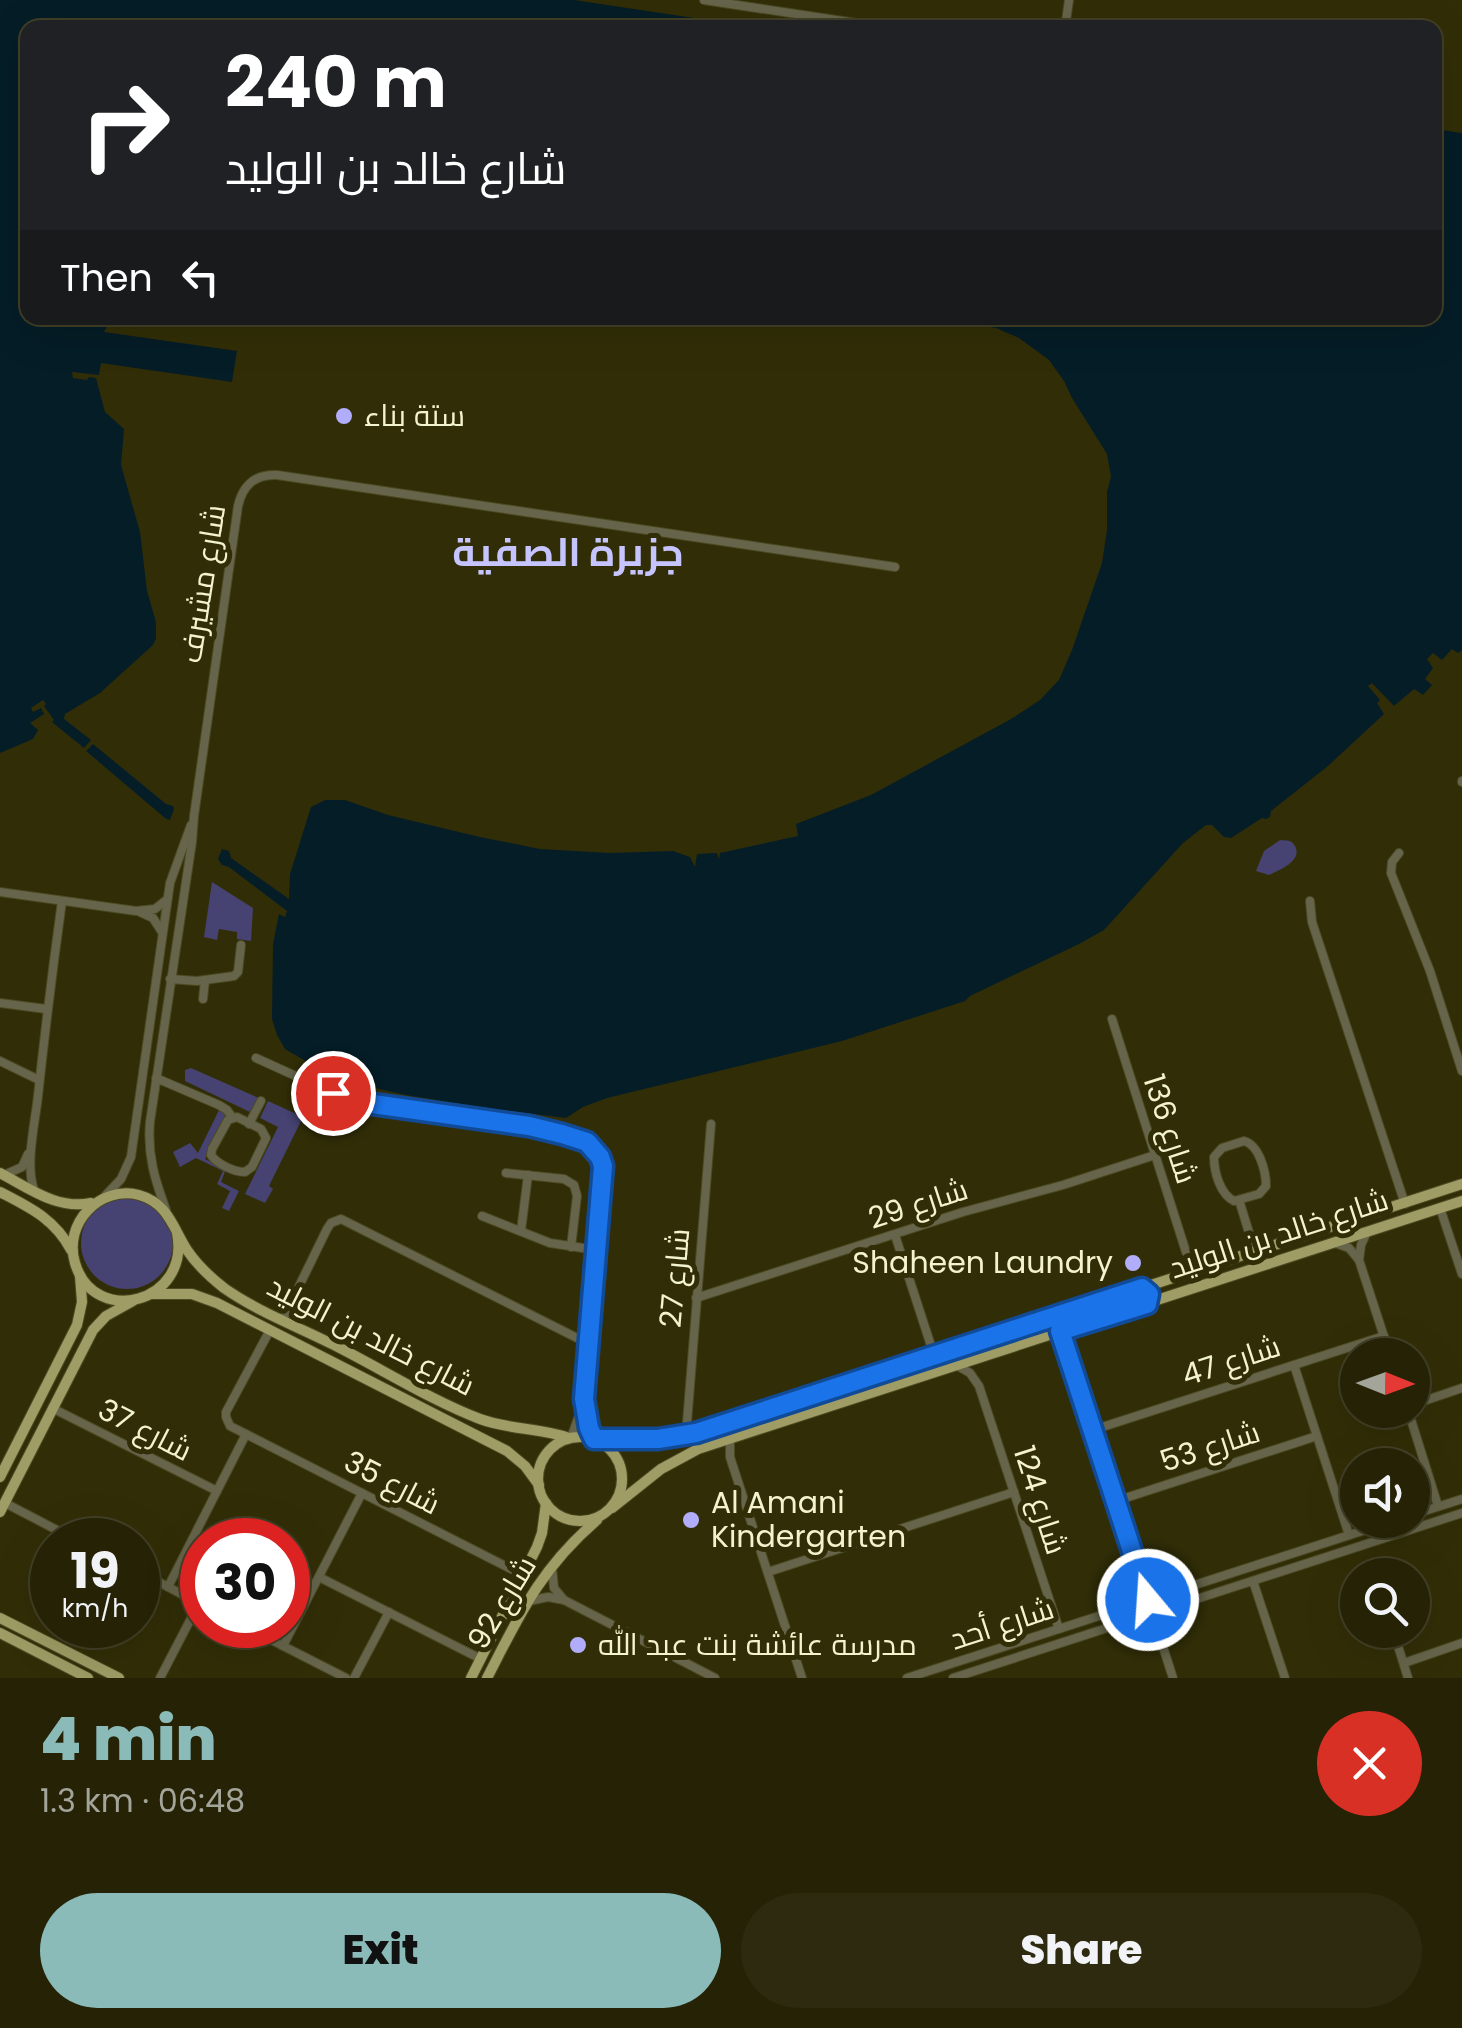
<!DOCTYPE html>
<html lang="en">
<head>
<meta charset="utf-8">
<style>
  :root { --surface:#252205; --page:#2d2a0f; --text:#f1f3f6; --muted:#a3a49a; --line:#423f27; --accent:#8bbbb9 }
  body { margin:0; font-family:Poppins,Cairo,sans-serif; background:var(--page); color:var(--text); height:100vh; display:flex; flex-direction:column; font-size:38px; white-space:nowrap }
  * { box-sizing:border-box; margin:0 }
  p { font-size:32px; color:var(--muted) }
  .icon { flex:none; width:55px; height:55px; fill:none; stroke:currentColor; stroke-width:2; stroke-linecap:round; stroke-linejoin:round }
  .map { position:relative; height:1678px; overflow:hidden }
  .details { display:flex; flex-direction:column; background:var(--surface); flex:1 }
  .details>* { flex:none }
  .top-card { position:absolute; left:20px; top:20px; width:1422px; height:305px; border-radius:20px; box-shadow:0 10px 40px #0002,0 0 0 2px var(--line); background:#202124; color:#fff; overflow:hidden }
  .needle { width:65px; rotate:91deg }
  .controls { position:absolute; left:1340px; top:1338px; display:grid; gap:20px }
  .controls a { display:grid; place-items:center; width:90px; height:90px; border-radius:50%; background:var(--surface); box-shadow:0 10px 40px #0002,0 0 0 2px var(--line); font-size:50px }
  .speed { position:absolute; left:30px; top:1518px; display:flex; gap:20px; font-size:50px; font-weight:700; text-align:center }
  .speed>* { display:grid; place-content:center; width:130px; height:130px; border-radius:50%; background:var(--surface); box-shadow:0 10px 40px #0002,0 0 0 2px var(--line); line-height:1 }
  .speed small { font-size:25px; font-weight:400 }
  .speed .limit { border:15px solid #d22; background:#fff; color:#111 }
  .pin { position:absolute; display:grid; place-items:center; width:85px; height:85px; color:#fff; margin:-42px; border:5px solid #fff; border-radius:50%; box-shadow:0 2px 10px #0007 }
  .me { position:absolute; width:110px; margin:-55px; rotate:342deg; stroke-linejoin:round; filter:drop-shadow(0 0 8px #0008) }
  .turn { display:flex; align-items:center; gap:35px; height:210px; padding:0 40px; font-size:45px }
  .turn .icon { width:130px; height:130px; stroke-width:2.5 }
  .turn b { display:block; font-size:70px; line-height:85px }
  .then { display:flex; align-items:center; height:95px; padding:0 40px; background:#0003; gap:20px; font-size:38px }
  .round { display:grid; place-items:center; flex:none; width:105px; height:105px; border-radius:52px; background:var(--page) }
  .summary { display:flex; align-items:center; justify-content:space-between; height:170px; padding:0 40px }
  h1 { font-size:60px; font-weight:800; line-height:75px; color:var(--accent) }
  .action { display:flex; gap:20px; margin-top:auto; padding:20px 40px }
  .action a { flex:1; height:115px; border-radius:60px; background:var(--accent); color:#111; font-size:40px; font-weight:800; line-height:115px; text-align:center }
  .action a+a { background:var(--page); color:var(--text) }
  .map>svg:first-child { display:block }
</style>
</head>
<body>
<div class="map">
<svg width="1462" height="1678" viewBox="0 0 1462 1678">
  <rect width="100%" height="100%" fill="#312e07"/>
  <g fill="#464271">
    <path d="M 1280,840 C 1287,841 1291,839 1295,846 C 1303,861 1279,870 1269,875 L 1256,871 L 1264,851 Z"/>
    <path d="M 212,882 L 253,908 L 251,941 L 237,939 L 237,932 L 219,929 L 217,940 L 204,937 Z"/>
    <path d="M 191,1068 L 261,1099 L 252,1113 L 185,1081 L 185,1070 Z"/>
    <path d="M 268,1101 L 303,1117 L 269,1186 L 273,1189 L 265,1203 L 245,1194 L 278,1127 L 260,1118 Z"/>
    <path d="M 220,1108 L 228,1113 L 205,1159 L 226,1169 L 221,1182 L 239,1191 L 229,1211 L 222,1208 L 230,1191 L 217,1184 L 223,1171 L 196,1158 L 180,1167 L 173,1152 L 190,1143 L 198,1153 Z"/>
    <circle cx="127" cy="1243" r="46"/>
  </g>
  <g fill="#051d27">
    <path d="M 0,0 L 574,0 L 754,27 L 28,28 L 28,318 L 107,318 L 109,322 L 104,332 L 237,351 L 232,382 L 101,363 L 99,375 L 72,372 L 73,378 L 87,380 L 89,377 L 96,378 L 105,412 L 124,429 L 121,465 L 140,532 L 147,591 L 156,622 L 156,639 L 153,645 L 100,693 L 65,714 L 64,719 L 91,740 L 84,748 L 52,722 L 54,720 L 44,706 L 46,704 L 43,700 L 31,708 L 33,712 L 41,708 L 44,714 L 30,723 L 38,730 L 33,739 L 0,753 Z"/>
    <path d="M 1435,129 L 1462,133 L 1462,650 L 1458,653 L 1452,649 L 1442,660 L 1433,653 L 1427,659 L 1433,668 L 1425,679 L 1432,685 L 1423,695 L 1414,689 L 1394,706 L 1372,683 L 1368,686 L 1380,700 L 1377,703 L 1384,714 L 1328,766 L 1271,811 L 1270,817 L 1266,819 L 1262,818 L 1231,838 L 1224,837 L 1212,825 L 1206,825 L 1183,843 L 1104,930 L 1079,944 L 970,996 L 965,1001 L 842,1041 L 607,1098 L 583,1107 L 566,1118 L 493,1109 L 406,1095 L 362,1085 L 323,1071 L 285,1049 L 277,1035 L 272,1019 L 273,944 L 279,914 L 285,917 L 287,911 L 229,867 L 222,865 L 218,859 L 222,849 L 229,851 L 231,858 L 289,899 L 290,874 L 311,807 L 325,800 L 345,800 L 388,815 L 480,837 L 540,849 L 610,853 L 673,851 L 690,857 L 695,867 L 697,854 L 717,853 L 719,859 L 720,853 L 798,836 L 796,824 L 871,795 L 1011,719 L 1040,700 L 1059,680 L 1072,650 L 1102,563 L 1107,530 L 1107,492 L 1111,477 L 1107,454 L 1072,398 L 1064,381 L 1049,360 L 1019,338 L 996,328 L 937,318 L 1435,318 Z"/>
    <path d="M 93,744 L 166,804 L 173,806 L 174,809 L 170,820 L 165,818 L 86,751 Z"/>
  </g>
  <g fill="none" stroke-linecap="round" stroke-linejoin="round">
    <g stroke="#4c4a23" stroke-width="10">
      <g id="minor">
        <path d="M 704,0 L 889,28"/>
        <path d="M 1065,28 L 1069,0"/>
        <path d="M 1462,781 L 1462,782"/>
        <path d="M 1399,853 L 1392,862 L 1391,873 L 1430,971 L 1462,1071"/>
        <path d="M 0,892 L 136,911 L 155,909 L 165,901"/>
        <path d="M 1310,901 L 1312,922 L 1405,1204"/>
        <path d="M 140,912 L 153,918 L 162,932"/>
        <path d="M 170,979 L 197,981 L 234,976 L 238,972 L 241,945"/>
        <path d="M 203,999 L 205,980"/>
        <path d="M 0,1003 L 46,1009"/>
        <path d="M 1112,1019 L 1186,1252 L 1198,1270"/>
        <path d="M 256,1058 L 333,1093 L 366,1103 L 529,1126 L 578,1139 L 595,1149 L 603,1166 L 585,1399 L 571,1438"/>
        <path d="M 0,1061 L 39,1080"/>
        <path d="M 156,1078 L 219,1105 L 227,1110 L 232,1117"/>
        <path d="M 237,1117 L 261,1129 L 266,1138 L 252,1167 L 245,1172 C 234,1172 217,1164 211,1155 L 212,1149 L 228,1120 Z"/>
        <path d="M 249,1124 L 261,1101"/>
        <path d="M 1244,1141 C 1259,1145 1266,1171 1266,1186 L 1259,1194 L 1234,1201 C 1220,1194 1214,1172 1214,1157 L 1222,1148 Z"/>
        <path d="M 506,1173 L 564,1179 L 574,1185 L 577,1196 L 571,1247"/>
        <path d="M 4,1175 L 22,1167 L 28,1154"/>
        <path d="M 34,1190 C 25,1164 35,1123 38,1096 C 45,1031 53,966 62,901"/>
        <path d="M 105,1196 L 121,1179 L 131,1157 L 170,883 L 191,825"/>
        <path d="M 1239,1200 L 1255,1252"/>
        <path d="M 1440,1208 L 1462,1274"/>
        <path d="M 166,1210 C 155,1180 147,1155 150,1122 L 192,842 L 194,816 L 238,506 C 243,485 255,474 277,475 L 895,567"/>
        <path d="M 482,1216 L 550,1243 L 596,1250"/>
        <path d="M 521,1231 L 528,1175"/>
        <path d="M 895,1235 L 934,1355"/>
        <path d="M 1335,1243 L 1349,1248 L 1359,1260 L 1390,1355"/>
        <path d="M 1359,1260 L 1361,1245 L 1367,1232"/>
        <path d="M 696,1298 L 963,1212 L 1063,1185 L 1155,1155"/>
        <path d="M 283,1319 L 327,1229 L 331,1223 L 341,1219 L 589,1344"/>
        <path d="M 270,1330 L 226,1412 L 226,1417 L 230,1426 L 523,1575"/>
        <path d="M 1060,1331 L 1149,1600"/>
        <path d="M 956,1365 L 970,1373 L 979,1386 L 1059,1629"/>
        <path d="M 1294,1365 L 1349,1535"/>
        <path d="M 1412,1405 L 1462,1388"/>
        <path d="M 52,1408 L 217,1491"/>
        <path d="M 585,1408 L 592,1438"/>
        <path d="M 1408,1410 L 1438,1506"/>
        <path d="M 1093,1430 L 1384,1336"/>
        <path d="M 686,1435 L 711,1124"/>
        <path d="M 730,1438 L 730,1457 L 802,1678"/>
        <path d="M 1116,1501 L 1317,1436"/>
        <path d="M 5,1503 L 76,1540"/>
        <path d="M 1412,1515 L 1462,1499"/>
        <path d="M 552,1568 L 554,1588 L 564,1600"/>
        <path d="M 138,1571 L 202,1605"/>
        <path d="M 768,1572 L 1014,1492"/>
        <path d="M 319,1577 L 481,1659"/>
        <path d="M 1253,1581 L 1285,1678"/>
        <path d="M 168,1587 L 246,1434"/>
        <path d="M 529,1601 L 548,1597 L 564,1600 L 715,1678"/>
        <path d="M 1152,1613 L 1173,1678"/>
        <path d="M 242,1625 L 346,1678"/>
        <path d="M 1393,1630 L 1408,1678"/>
        <path d="M 283,1646 L 362,1493"/>
        <path d="M 1404,1663 L 1462,1643"/>
        <path d="M 160,1678 L 199,1603"/>
        <path d="M 354,1678 L 389,1612"/>
        <path d="M 907,1678 L 1396,1520"/>
        <path d="M 953,1678 L 1462,1513"/>
      </g>
    </g>
    <g stroke="#4c4a23" stroke-width="12">
      <g id="major">
        <path d="M 0,1173 C 29,1188 57,1210 91,1203"/>
        <path d="M 0,1192 C 29,1207 55,1219 71,1250"/>
        <path d="M 177,1233 C 191,1303 94,1328 75,1263 C 63,1223 100,1185 139,1195 C 168,1203 173,1228 187,1250 C 197,1265 210,1277 224,1288 C 258,1312 301,1328 338,1347 C 385,1371 431,1400 480,1419 C 510,1430 541,1428 569,1438"/>
        <path d="M 152,1294 L 192,1294 L 217,1303 L 507,1451 L 525,1466 L 539,1485"/>
        <circle cx="580" cy="1479" r="42"/>
        <path d="M 594,1439 L 658,1439 L 705,1430 L 1462,1184"/>
        <path d="M 0,1477 L 77,1325 L 82,1302 L 80,1276"/>
        <path d="M 612,1508 L 661,1469 L 698,1449 L 1462,1201"/>
        <path d="M 0,1512 L 93,1330 L 106,1316 L 133,1301"/>
        <path d="M 0,1618 L 119,1678"/>
        <path d="M 0,1633 L 88,1678"/>
        <path d="M 471,1678 L 537,1547 L 542,1533 L 546,1503"/>
        <path d="M 487,1678 C 520,1614 540,1569 597,1520"/>
      </g>
    </g>
    <use href="#minor" stroke="#66654b" stroke-width="8"/>
    <use href="#major" stroke="#9f9d65" stroke-width="10"/>
  </g>
  <g fill="none" stroke-linecap="round" stroke-linejoin="round">
    <g stroke="#114b97" stroke-width="25">
      <path id="route" d="M 333,1093 L 366,1103 L 529,1126 L 562,1134 L 587,1142 L 600,1157 L 603,1166 L 584,1399 L 589,1428 L 594,1439 L 658,1439 L 696,1433 L 1142,1288 L 1149,1294 L 1147,1304 L 1060,1331 L 1148,1600"/>
    </g>
    <use href="#route" stroke="#1a73e8" stroke-width="18"/>
  </g>
  <g fill="#b1adfa" stroke="#312e07" stroke-width="4">
    <circle cx="344" cy="416" r="10"/>
    <circle cx="1133" cy="1263" r="10"/>
    <circle cx="691" cy="1520" r="10"/>
    <circle cx="578" cy="1645" r="10"/>
  </g>
  <g text-anchor="middle" stroke-width="10" stroke-linejoin="round" paint-order="stroke">
    <g font-size="30" fill="#f4f3cf" stroke="#312e07" text-anchor="start">
      <text x="364" y="426">ستة بناء</text>
      <text x="1113" y="1273" text-anchor="end">Shaheen Laundry</text>
      <text x="711" y="1513">Al Amani<tspan x="711" dy="34">Kindergarten</tspan></text>
      <text x="598" y="1655">مدرسة عائشة بنت عبد الله</text>
    </g>
    <g font-size="30" fill="#f4f3cf" stroke="#312e07">
      <text transform="translate(203 584) rotate(-81)" y="10">شارع مشيرف</text>
      <text transform="translate(1170 1129) rotate(72)" y="10">شارع 136</text>
      <text transform="translate(918 1204) rotate(-18)" y="10">شارع 29</text>
      <text transform="translate(1279 1234) rotate(-18)" y="10">شارع خالد بن الوليد</text>
      <text transform="translate(675 1278) rotate(-85)" y="10">شارع 27</text>
      <text transform="translate(371 1336) rotate(27)" y="10">شارع خالد بن الوليد</text>
      <text transform="translate(1231 1361) rotate(-18)" y="10">شارع 47</text>
      <text transform="translate(145 1430) rotate(27)" y="10">شارع 37</text>
      <text transform="translate(1210 1447) rotate(-18)" y="10">شارع 53</text>
      <text transform="translate(392 1483) rotate(27)" y="10">شارع 35</text>
      <text transform="translate(1040 1500) rotate(72)" y="10">شارع 124</text>
      <text transform="translate(502 1603) rotate(-59)" y="10">شارع 92</text>
      <text transform="translate(1002 1624) rotate(-18)" y="10">شارع أحد</text>
    </g>
    <g font-size="40" font-weight="bold" fill="#c6c4fe" stroke="#312e07">
      <text x="568" y="566">جزيرة الصفية</text>
    </g>
  </g>
</svg>
<div class="controls">
<a><svg class="needle" viewBox="-14 -14 28 28"><path d="M0-13l5 13h-10z" fill="#e53935"/><path d="M0 13l5-13h-10z" fill="#a3a49a"/></svg></a>
<a><svg class="icon" aria-label="sound" viewBox="0 0 24 24"><path d="M4 9h4l5-4v14l-5-4H4zM17 9q2 3 0 6"/></svg></a>
<a><svg class="icon" aria-label="search" viewBox="0 0 24 24"><circle cx="10" cy="10" r="6"/><path d="M15 15l6 6"/></svg></a>
</div>
<div class="speed"><div>19<small>km/h</small></div><div class="limit">30</div></div>
<div class="pin" style="left:333px;top:1093px;background:#d93025"><svg class="icon" aria-label="arrive" viewBox="0 0 24 24"><path d="M6 21V4h12l-3 4 3 4H6"/></svg></div>
<svg class="me" style="left:1148px;top:1600px" viewBox="-20 -20 40 40"><circle r="17" fill="#1a73e8" stroke="#fff" stroke-width="3"/><path d="M0-11L8 9 0 5-8 9z" fill="#fff"/></svg>
<div class="top-card">
<div class="turn"><svg class="icon" aria-label="right" viewBox="0 0 24 24"><path d="M7 20v-9h11M14 6l5 5-5 5"/></svg><div><b>240 m</b>شارع خالد بن الوليد</div></div>
<div class="then">Then<svg class="icon" aria-label="left" viewBox="0 0 24 24"><path d="M17 20v-9H6M10 6l-5 5 5 5"/></svg></div>
</div>
</div>
<section class="details">
<div class="summary"><div><h1>4 min</h1><p>1.3 km · 06:48</p></div><a class="round" style="background:#d93025;color:#fff"><svg class="icon" aria-label="close" viewBox="0 0 24 24"><path d="M6 6l12 12M18 6L6 18"/></svg></a></div>
<div class="action"><a>Exit</a><a>Share</a></div>
</section>
</body>
</html>
